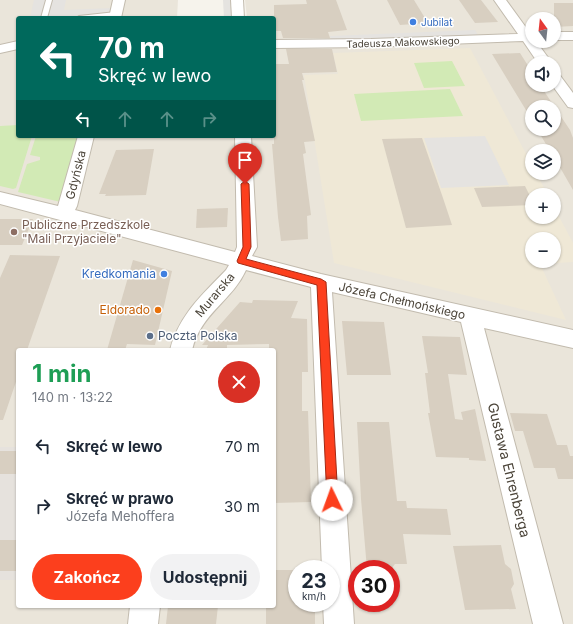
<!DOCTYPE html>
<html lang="pl">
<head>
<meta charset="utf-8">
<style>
  :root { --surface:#fff; --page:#f2f2f3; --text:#1f2937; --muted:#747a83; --accent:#fc3f1d }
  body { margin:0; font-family:Inter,sans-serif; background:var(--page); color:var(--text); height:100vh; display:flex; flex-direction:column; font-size:15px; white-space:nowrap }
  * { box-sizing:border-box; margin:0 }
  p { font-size:13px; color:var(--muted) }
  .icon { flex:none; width:22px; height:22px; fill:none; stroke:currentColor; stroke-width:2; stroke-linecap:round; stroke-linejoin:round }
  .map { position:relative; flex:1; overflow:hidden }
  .panel { position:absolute; left:16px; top:348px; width:260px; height:260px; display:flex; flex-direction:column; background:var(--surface); border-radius:4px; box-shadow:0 1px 3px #0004 }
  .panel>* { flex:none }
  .hud { position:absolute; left:16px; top:16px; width:260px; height:122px; border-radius:4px; box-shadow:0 1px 3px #0004; background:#00695c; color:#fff; overflow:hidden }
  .needle { width:26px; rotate:345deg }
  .tools { position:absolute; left:525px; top:12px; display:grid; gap:8px }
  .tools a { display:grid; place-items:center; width:36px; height:36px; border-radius:50%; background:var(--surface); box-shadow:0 1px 3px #0004; font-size:20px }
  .speed { position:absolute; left:288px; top:560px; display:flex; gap:8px; font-size:20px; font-weight:700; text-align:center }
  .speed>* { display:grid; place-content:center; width:52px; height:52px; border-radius:50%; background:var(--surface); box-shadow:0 1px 3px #0004; line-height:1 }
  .speed small { font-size:10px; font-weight:400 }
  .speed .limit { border:6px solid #d22; background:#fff; color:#111 }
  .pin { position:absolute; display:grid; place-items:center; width:34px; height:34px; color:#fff; margin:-41px -17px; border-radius:50% 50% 50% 0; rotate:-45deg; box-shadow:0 0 4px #0007 }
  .pin .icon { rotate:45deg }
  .me { position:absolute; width:44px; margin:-22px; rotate:357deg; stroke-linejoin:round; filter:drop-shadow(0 0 3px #0008) }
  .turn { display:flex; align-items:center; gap:14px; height:84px; padding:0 16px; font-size:18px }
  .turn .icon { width:52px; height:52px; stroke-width:2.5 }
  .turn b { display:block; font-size:28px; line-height:34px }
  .lanes { display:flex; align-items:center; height:38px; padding:0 16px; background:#0003; justify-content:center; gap:20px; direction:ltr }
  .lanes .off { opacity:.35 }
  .round { display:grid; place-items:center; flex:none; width:42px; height:42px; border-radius:21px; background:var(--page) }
  .overview { display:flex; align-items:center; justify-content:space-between; height:68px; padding:0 16px }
  h1 { font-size:24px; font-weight:700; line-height:30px; color:#1e9e55 }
  .cta { display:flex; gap:8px; margin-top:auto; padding:8px 16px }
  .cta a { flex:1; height:46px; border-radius:24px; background:var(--accent); color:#fff; font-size:16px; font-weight:700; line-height:46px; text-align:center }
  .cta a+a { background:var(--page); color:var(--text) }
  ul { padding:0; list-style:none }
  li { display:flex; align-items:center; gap:12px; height:60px; padding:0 16px }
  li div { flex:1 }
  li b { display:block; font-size:15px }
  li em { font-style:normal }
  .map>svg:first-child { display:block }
</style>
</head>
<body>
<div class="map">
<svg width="573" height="624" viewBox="0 0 573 624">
  <rect width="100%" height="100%" fill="#f6f3ec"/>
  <path fill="#eae5da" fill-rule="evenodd" d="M 0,0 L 178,0 L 177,18 L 18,18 L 18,136 L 274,136 L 274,18 L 247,18 L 245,0 L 573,0 L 573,624 L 0,624 L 0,580 L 18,580 L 18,606 L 274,606 L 274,350 L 18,350 L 18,447 L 0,447 ZM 532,19 L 554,19 L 554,41 L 532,41 ZM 532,63 L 554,63 L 554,85 L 532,85 ZM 532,107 L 554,107 L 554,129 L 532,129 ZM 532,151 L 554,151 L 554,173 L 532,173 ZM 532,195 L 554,195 L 554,217 L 532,217 ZM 532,239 L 554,239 L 554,261 L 532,261 ZM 297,569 L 331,569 L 331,603 L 297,603 ZM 357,569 L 391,569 L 391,603 L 357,603 Z"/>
  <rect fill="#e6e2dd" x="0" y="447" width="18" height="133"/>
  <path fill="#efe8d6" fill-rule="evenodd" d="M 470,48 L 532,165 L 532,173 L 536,173 L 548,195 L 532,195 L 532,217 L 554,217 L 554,207 L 573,243 L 573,262 L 540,264 L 566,320 L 334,263 L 304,75 L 338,74 L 333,53 ZM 532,239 L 554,239 L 554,261 L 532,261 Z"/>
  <g fill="#d2eab5">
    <path d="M 452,61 L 465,86 L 424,88 L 414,63 Z"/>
    <path d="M 450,89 L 463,116 L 361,121 L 354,94 Z"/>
    <path d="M 18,125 L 18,136 L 32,136 L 16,188 L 13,189 L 0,186 L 0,126 Z"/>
    <path d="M 36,136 L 82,136 L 65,203 L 18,192 L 27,164 L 40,160 L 40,157 L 30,155 Z"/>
  </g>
  <g fill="#e5e3e0">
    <path d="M 34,0 L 66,0 L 64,10 L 113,8 L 110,18 L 30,18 Z"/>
    <path d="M 223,0 L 231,0 L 232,18 L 224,18 Z"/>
    <path d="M 475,30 L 478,35 L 331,41 L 330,36 Z"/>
    <path d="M 485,136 L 509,185 L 441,188 L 424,138 Z"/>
  </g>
  <g fill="#d8cfc1">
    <path d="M 306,0 L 336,0 L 347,30 L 328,32 L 330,38 L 283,38 L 281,31 L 274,31 L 274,5 L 307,4 Z"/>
    <path d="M 387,0 L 414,0 L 428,23 L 400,25 Z"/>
    <path d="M 459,0 L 481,0 L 498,22 L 475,23 Z"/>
    <path d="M 554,3 L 573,3 L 573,26 L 554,27 Z"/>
    <path d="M 286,49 L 332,49 L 337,72 L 302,73 L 304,80 L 302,80 L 315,141 L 304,142 L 306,153 L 303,154 L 311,215 L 307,216 L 308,239 L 281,241 L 278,217 L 272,144 L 274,144 L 274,64 L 289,64 Z"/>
    <path d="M 520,53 L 532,72 L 532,85 L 540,85 L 570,130 L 573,138 L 573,190 L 554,157 L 554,151 L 550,151 L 537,129 L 554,129 L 554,107 L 532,107 L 532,120 L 492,54 Z"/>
    <path d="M 422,138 L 443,198 L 452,225 L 406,228 L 382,139 Z"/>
    <path d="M 154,149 L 146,195 L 105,196 L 106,194 L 99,194 L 116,150 Z"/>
    <path d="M 525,186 L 532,200 L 532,205 L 482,207 L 474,188 Z"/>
    <path d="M 228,208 L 227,227 L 196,228 L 197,209 Z"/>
    <path d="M 0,219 L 33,219 L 22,245 L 0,245 Z"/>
    <path d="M 10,255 L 60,256 L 27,350 L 18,350 L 18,376 L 3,420 L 0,420 L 0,278 Z"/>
    <path d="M 133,260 L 172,271 L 155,345 L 127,344 L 125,350 L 107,350 Z"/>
    <path d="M 253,300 L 298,301 L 291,318 L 307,319 L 308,372 L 302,372 L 302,411 L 308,411 L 311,502 L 274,503 L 274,350 L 269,350 L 269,344 L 227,345 L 227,350 L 206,350 L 208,345 L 202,345 L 240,302 L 252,303 Z"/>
    <path d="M 342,321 L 384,322 L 391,375 L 347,375 Z"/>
    <path d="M 422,336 L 460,337 L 467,375 L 448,374 L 455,419 L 463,420 L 461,412 L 475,409 L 486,461 L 469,460 L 469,458 L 436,457 L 428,413 L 430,413 L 425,373 L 428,373 Z"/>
    <path d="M 510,413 L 547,414 L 557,445 L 567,445 L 570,456 L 573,456 L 573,479 L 558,479 L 555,468 L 534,468 L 523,431 L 515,431 Z"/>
    <path d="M 357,422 L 389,422 L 397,501 L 406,501 L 407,508 L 447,509 L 451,535 L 403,534 L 407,564 L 395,564 L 391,569 L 367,569 L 361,499 Z"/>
    <rect x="0" y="451" width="18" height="23"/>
    <rect x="0" y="540" width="18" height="31"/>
    <path d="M 501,545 L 505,564 L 511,569 L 514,584 L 511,589 L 516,609 L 465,610 L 453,546 Z"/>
    <path d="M 274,570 L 297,570 L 297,603 L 315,603 L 315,624 L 266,624 L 266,606 L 274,606 Z"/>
    <path d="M 168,606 L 218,606 L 216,624 L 166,624 Z"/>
  </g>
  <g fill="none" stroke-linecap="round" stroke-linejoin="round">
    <g stroke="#c2bbae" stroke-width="2">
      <g id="service">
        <path d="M 46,0 L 52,0 L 47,18 L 41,18 Z"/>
        <path d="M 116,12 L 119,14 L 118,15 L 95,18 L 76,18 L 79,16 Z"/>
      </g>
    </g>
    <g stroke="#c2bbae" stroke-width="2">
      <g id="minor">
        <path d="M 113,0 L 125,0 L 121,18 L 109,18 Z"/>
        <path d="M 231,0 L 243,0 L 244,18 L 232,18 Z"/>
        <path d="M 494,0 L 506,0 L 530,33 L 532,33 L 532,41 L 536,41 L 552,63 L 538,63 L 523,41 L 371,47 L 274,48 L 274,40 L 371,39 L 518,34 Z"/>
        <rect x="554" y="32" width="19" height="8"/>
        <path d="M 18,41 L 18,49 L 0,53 L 0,45 Z"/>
        <path d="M 554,73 L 559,74 L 573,93 L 573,108 L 568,107 L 552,85 L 554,85 Z"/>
        <path d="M 78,136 L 94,136 L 77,206 L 75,210 L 235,252 L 237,247 L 235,136 L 251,136 L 257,247 L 252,256 L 321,274 L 573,330 L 573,348 L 484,328 L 563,624 L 533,624 L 461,322 L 332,292 L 354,624 L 324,624 L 323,603 L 331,603 L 331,569 L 322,569 L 311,287 L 246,270 C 232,301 201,313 192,350 L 170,350 C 179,315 202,295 226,270 L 229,265 L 0,204 L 0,192 L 58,206 Z"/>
        <path d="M 130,606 L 160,606 L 158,624 L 128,624 Z"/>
      </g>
    </g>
    <use href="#service" fill="#fff" fill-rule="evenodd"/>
    <use href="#minor" fill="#fff" fill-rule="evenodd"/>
  </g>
  <path fill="#fc3f1d" stroke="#a42913" d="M 245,181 L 249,184 L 251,247 L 246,259 L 321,279 L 326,282 L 338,500 L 336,504 L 332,505 L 328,504 L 327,500 L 317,285 L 238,263 L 237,261 L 243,247 L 241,184 Z"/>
  <g fill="#3f7fe0" stroke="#fff" stroke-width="1.5">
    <circle cx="413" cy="22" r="4"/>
    <circle cx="164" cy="274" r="4"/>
  </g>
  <circle fill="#8d6e63" stroke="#fff" stroke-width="1.5" cx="14" cy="232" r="4"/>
  <circle fill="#e8710a" stroke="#fff" stroke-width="1.5" cx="158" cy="310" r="4"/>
  <circle fill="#5c6f8a" stroke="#fff" stroke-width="1.5" cx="150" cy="336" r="4"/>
  <g text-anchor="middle" stroke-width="3" stroke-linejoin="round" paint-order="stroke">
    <g font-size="10" fill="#366cbe" stroke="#fff" text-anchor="start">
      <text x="421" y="26">Jubilat</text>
    </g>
    <g font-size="10" fill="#4b4439" stroke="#fff">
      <text transform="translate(403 42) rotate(-2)" y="4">Tadeusza Makowskiego</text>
    </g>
    <g font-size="12" fill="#4b4439" stroke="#fff">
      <text transform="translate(76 175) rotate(-76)" y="4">Gdyńska</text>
      <text transform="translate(215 295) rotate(-50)" y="4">Murarska</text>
      <text transform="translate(402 301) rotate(13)" y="4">Józefa Chełmońskiego</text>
    </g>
    <g font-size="12" fill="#785e54" stroke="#fff" text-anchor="start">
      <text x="22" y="229">Publiczne Przedszkole<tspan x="22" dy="14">"Mali Przyjaciele"</tspan></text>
    </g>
    <g font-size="12" fill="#366cbe" stroke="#fff" text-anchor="end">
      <text x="156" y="278">Kredkomania</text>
    </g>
    <g font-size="12" fill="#c56008" stroke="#fff" text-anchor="end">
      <text x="150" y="314">Eldorado</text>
    </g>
    <g font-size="12" fill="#4e5e75" stroke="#fff" text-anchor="start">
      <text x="158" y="340">Poczta Polska</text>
    </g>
    <g font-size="14" fill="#4b4439" stroke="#fff">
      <text transform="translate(509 470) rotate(76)" y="5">Gustawa Ehrenberga</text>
    </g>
  </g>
</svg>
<div class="tools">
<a><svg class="needle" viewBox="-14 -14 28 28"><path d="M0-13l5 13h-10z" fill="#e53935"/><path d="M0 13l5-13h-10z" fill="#747a83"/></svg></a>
<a><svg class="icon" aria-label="sound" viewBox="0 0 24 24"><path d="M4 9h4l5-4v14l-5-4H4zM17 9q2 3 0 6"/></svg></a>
<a><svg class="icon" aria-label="search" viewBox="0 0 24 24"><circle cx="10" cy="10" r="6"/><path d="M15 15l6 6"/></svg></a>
<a><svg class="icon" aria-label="layers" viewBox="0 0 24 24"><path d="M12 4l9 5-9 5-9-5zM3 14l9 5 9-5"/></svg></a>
<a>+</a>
<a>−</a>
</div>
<div class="speed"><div>23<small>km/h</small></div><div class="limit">30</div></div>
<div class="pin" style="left:245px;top:184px;background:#d93025"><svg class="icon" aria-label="arrive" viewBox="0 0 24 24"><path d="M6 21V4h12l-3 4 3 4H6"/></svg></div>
<svg class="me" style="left:332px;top:500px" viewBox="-20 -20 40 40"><circle r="19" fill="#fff"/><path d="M0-13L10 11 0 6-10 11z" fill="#fc3f1d"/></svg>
<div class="hud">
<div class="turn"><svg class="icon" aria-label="left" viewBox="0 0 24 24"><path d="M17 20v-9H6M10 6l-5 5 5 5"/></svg><div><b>70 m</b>Skręć w lewo</div></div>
<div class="lanes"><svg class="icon" aria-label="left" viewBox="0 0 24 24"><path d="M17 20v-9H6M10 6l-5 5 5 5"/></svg><svg class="icon off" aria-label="ahead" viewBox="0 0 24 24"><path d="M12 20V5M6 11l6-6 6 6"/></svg><svg class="icon off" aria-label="ahead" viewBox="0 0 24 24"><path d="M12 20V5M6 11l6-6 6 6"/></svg><svg class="icon off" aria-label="right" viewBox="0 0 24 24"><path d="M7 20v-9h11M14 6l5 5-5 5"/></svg></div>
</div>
<section class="panel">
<div class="overview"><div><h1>1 min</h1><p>140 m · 13:22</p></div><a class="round" style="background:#d93025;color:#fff"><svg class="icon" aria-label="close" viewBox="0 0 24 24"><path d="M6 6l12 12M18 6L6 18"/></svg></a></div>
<ul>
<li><svg class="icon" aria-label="left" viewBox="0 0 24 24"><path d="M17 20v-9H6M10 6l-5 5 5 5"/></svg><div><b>Skręć w lewo</b></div><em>70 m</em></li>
<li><svg class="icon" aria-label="right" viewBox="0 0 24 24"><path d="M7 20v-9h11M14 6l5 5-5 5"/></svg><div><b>Skręć w prawo</b><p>Józefa Mehoffera</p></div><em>30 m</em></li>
</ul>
<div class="cta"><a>Zakończ</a><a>Udostępnij</a></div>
</section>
</div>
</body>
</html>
